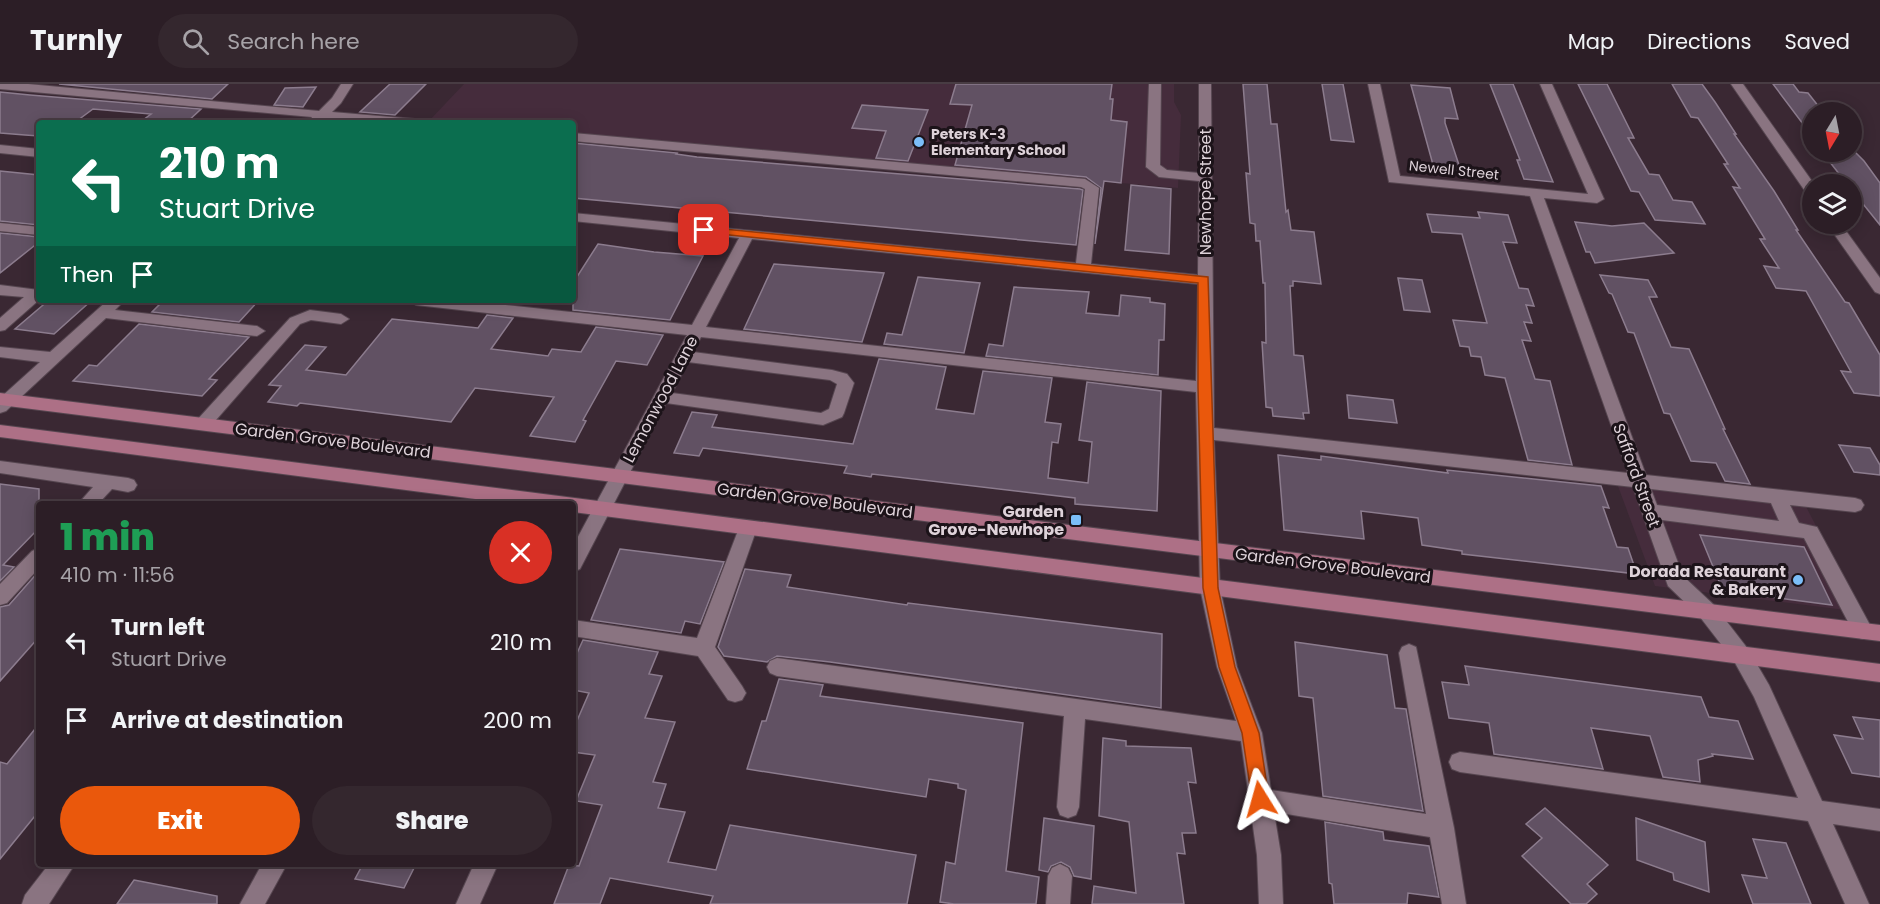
<!DOCTYPE html>
<html lang="en">
<head>
<meta charset="utf-8">
<style>
  :root { --surface:#2c1e26; --page:#34272e; --text:#f1f3f6; --muted:#a6a2a7; --line:#483c43; --accent:#ea580c }
  body { margin:0; font-family:Poppins,sans-serif; background:var(--page); color:var(--text); height:100vh; display:flex; flex-direction:column; font-size:22px; white-space:nowrap }
  * { box-sizing:border-box; margin:0 }
  p { font-size:20px; color:var(--muted) }
  .icon { flex:none; width:33px; height:33px; fill:none; stroke:currentColor; stroke-width:2; stroke-linecap:round; stroke-linejoin:round }
  .map { position:relative; flex:1; overflow:hidden }
  .panel { position:absolute; left:36px; top:417px; width:540px; height:366px; display:flex; flex-direction:column; background:var(--surface); border-radius:6px; box-shadow:0 3px 15px #0003,0 0 0 2px var(--line) }
  .panel>* { flex:none }
  .guide { position:absolute; left:36px; top:36px; width:540px; height:183px; border-radius:6px; box-shadow:0 3px 15px #0003,0 0 0 2px var(--line); background:#0b6e4f; color:#fff; overflow:hidden }
  .needle { width:39px; rotate:190deg }
  .controls { position:absolute; left:1802px; top:18px; display:grid; gap:12px }
  .controls a { display:grid; place-items:center; width:60px; height:60px; border-radius:50%; background:var(--surface); box-shadow:0 3px 15px #0003,0 0 0 2px var(--line); font-size:30px }
  .pin { position:absolute; display:grid; place-items:center; width:51px; height:51px; color:#fff; margin:-26px; border-radius:12px; box-shadow:0 3px 9px #0006 }
  .me { position:absolute; width:66px; margin:-33px; rotate:352deg; stroke-linejoin:round; filter:drop-shadow(0 0 4px #0008) }
  .turn { display:flex; align-items:center; gap:21px; height:126px; padding:0 24px; font-size:27px }
  .turn .icon { width:78px; height:78px; stroke-width:2.5 }
  .turn b { display:block; font-size:42px; line-height:51px }
  .then { display:flex; align-items:center; height:57px; padding:0 24px; background:#0003; gap:12px; font-size:22px }
  .round { display:grid; place-items:center; flex:none; width:63px; height:63px; border-radius:32px; background:var(--page) }
  .head { display:flex; align-items:center; justify-content:space-between; height:102px; padding:0 24px }
  h1 { font-size:36px; font-weight:800; line-height:45px; color:#1e9e55 }
  .action { display:flex; gap:12px; margin-top:auto; padding:12px 24px }
  .action a { flex:1; height:69px; border-radius:36px; background:var(--accent); color:#fff; font-size:24px; font-weight:800; line-height:69px; text-align:center }
  .action a+a { background:var(--page); color:var(--text) }
  ul { padding:0; list-style:none }
  li { display:flex; align-items:center; gap:18px; height:78px; padding:0 24px }
  li div { flex:1 }
  li b { display:block; font-size:22px }
  li em { font-style:normal }
  header { display:flex; align-items:center; gap:36px; box-sizing:border-box; height:84px; padding:0 30px; background:var(--surface); border-bottom:2px solid var(--line) }
  header strong { font-size:28px }
  nav { display:flex; gap:33px; margin-inline-start:auto; font-size:21px }
  .search { width:420px; height:54px; background:var(--page); display:flex; align-items:center; gap:15px; box-sizing:border-box; padding:0 21px; border-radius:33px; color:var(--muted); font-size:22px }
  .map>svg:first-child { display:block }
</style>
</head>
<body>
<header>
<strong>Turnly</strong>
<div class="search"><svg class="icon" aria-label="search" viewBox="0 0 24 24"><circle cx="10" cy="10" r="6"/><path d="M15 15l6 6"/></svg>Search here</div>
<nav><a>Map</a><a>Directions</a><a>Saved</a></nav>
</header>
<div class="map">
<svg width="1880" height="820" viewBox="0 0 1880 820">
  <rect width="100%" height="100%" fill="#3a2833"/>
  <g fill="#452c3c">
    <path d="M 464,0 L 1174,0 L 1174,18 L 1181,31 L 1178,104 L 573,51 L 573,39 L 428,38 Z"/>
    <path d="M 1615,394 L 1802,415 L 1861,528 L 1655,502 Z"/>
  </g>
  <g fill="#615163" stroke="#8c7c8e" stroke-width="1.5">
    <path d="M 59,0 L 228,0 L 212,15 Z"/>
    <path d="M 390,0 L 426,0 L 395,31 L 360,28 Z"/>
    <path d="M 956,0 L 1112,0 L 1110,15 L 1113,15 L 1111,36 L 1127,38 L 1121,99 L 1104,97 L 1095,160 L 1101,104 L 1086,93 L 955,81 L 972,21 L 950,20 Z"/>
    <path d="M 1243,0 L 1267,0 L 1271,40 L 1277,40 L 1286,128 L 1288,126 L 1291,146 L 1314,148 L 1321,200 L 1293,197 L 1293,202 L 1290,202 L 1294,271 L 1303,272 L 1309,329 L 1303,329 L 1304,335 L 1273,332 L 1272,324 L 1266,323 L 1262,258 L 1266,259 L 1265,199 L 1263,199 L 1260,157 L 1256,157 L 1255,140 L 1250,139 L 1246,89 L 1250,90 Z"/>
    <path d="M 1322,0 L 1343,0 L 1354,58 L 1331,56 Z"/>
    <path d="M 1490,0 L 1513,0 L 1553,98 L 1524,95 L 1517,76 L 1520,76 Z"/>
    <path d="M 1578,0 L 1607,0 L 1634,54 L 1628,54 L 1649,90 L 1659,91 L 1673,116 L 1692,118 L 1705,140 L 1655,136 L 1639,108 L 1631,107 Z"/>
    <path d="M 1672,0 L 1702,0 L 1715,18 L 1736,50 L 1734,50 L 1774,107 L 1798,146 L 1796,146 L 1845,218 L 1849,219 L 1880,271 L 1880,312 L 1854,309 L 1841,287 L 1851,288 L 1806,207 L 1776,204 L 1764,182 L 1779,184 L 1760,155 L 1765,155 L 1733,103 L 1740,104 L 1724,80 L 1728,80 L 1698,34 L 1691,33 Z"/>
    <path d="M 1773,0 L 1793,0 L 1799,8 L 1808,9 L 1823,28 L 1812,28 L 1812,52 Z"/>
    <path d="M 1411,1 L 1450,4 L 1458,35 L 1445,34 L 1445,39 L 1462,90 L 1435,88 Z"/>
    <path d="M 316,3 L 303,23 L 274,21 L 285,4 Z"/>
    <path d="M 0,8 L 30,11 L 201,25 L 186,39 L 139,39 L 151,30 L 93,25 L 74,39 L 39,39 L 39,52 L 25,51 L 0,49 Z"/>
    <path d="M 862,21 L 928,26 L 908,77 L 876,74 L 886,47 L 852,44 Z"/>
    <path d="M 573,59 L 677,69 L 676,70 L 697,73 L 1080,105 L 1083,106 L 1076,161 L 573,114 Z"/>
    <path d="M 1822,68 L 1856,69 L 1864,77 L 1880,99 L 1880,141 L 1851,105 L 1851,100 L 1847,100 Z"/>
    <path d="M 0,87 L 39,91 L 39,141 L 0,137 Z"/>
    <path d="M 1131,101 L 1171,105 L 1169,170 L 1125,166 Z"/>
    <path d="M 1478,128 L 1508,131 L 1517,159 L 1503,158 L 1519,204 L 1528,205 L 1534,222 L 1526,221 L 1532,239 L 1524,238 L 1531,257 L 1522,256 L 1535,295 L 1550,297 L 1572,381 L 1528,376 L 1505,294 L 1485,291 L 1481,273 L 1471,272 L 1469,263 L 1460,262 L 1453,236 L 1487,239 L 1462,150 L 1432,148 L 1427,130 L 1480,134 Z"/>
    <path d="M 1575,138 L 1612,142 L 1644,139 L 1674,169 L 1595,179 L 1590,168 L 1586,168 Z"/>
    <path d="M 0,149 L 39,153 L 39,158 L 0,189 Z"/>
    <path d="M 598,160 L 654,168 L 703,172 L 670,236 L 573,226 L 573,199 Z"/>
    <path d="M 774,180 L 884,189 L 862,258 L 744,245 Z"/>
    <path d="M 1600,191 L 1648,196 L 1657,213 L 1649,213 L 1671,263 L 1689,265 L 1725,345 L 1723,345 L 1750,400 L 1725,397 L 1716,379 L 1691,377 L 1670,330 L 1664,329 L 1634,249 L 1628,248 L 1612,210 L 1609,209 Z"/>
    <path d="M 918,193 L 980,199 L 964,269 L 884,260 L 887,249 L 902,251 Z"/>
    <path d="M 1398,194 L 1422,196 L 1430,228 L 1404,226 Z"/>
    <path d="M 1014,203 L 1089,208 L 1086,229 L 1119,232 L 1121,211 L 1150,214 L 1150,218 L 1165,220 L 1164,256 L 1159,256 L 1158,291 L 986,272 L 989,260 L 1003,262 Z"/>
    <path d="M 49,216 L 92,216 L 54,250 L 15,245 Z"/>
    <path d="M 164,216 L 259,216 L 239,238 L 152,228 Z"/>
    <path d="M 487,231 L 513,234 L 491,265 L 548,272 L 552,265 L 581,268 L 596,243 L 663,251 L 647,281 L 616,277 L 583,336 L 586,337 L 575,358 L 530,352 L 554,313 L 475,304 L 451,338 L 300,319 L 297,322 L 268,318 L 281,302 L 269,301 L 305,261 L 326,263 L 306,286 L 346,291 L 392,235 L 478,244 Z"/>
    <path d="M 139,240 L 249,253 L 209,295 L 217,296 L 202,312 L 73,297 L 89,281 L 97,282 Z"/>
    <path d="M 879,275 L 946,283 L 936,325 L 974,330 L 983,287 L 1052,294 L 1045,338 L 1061,340 L 1058,359 L 1052,358 L 1048,394 L 1088,399 L 1092,358 L 1079,356 L 1087,298 L 1161,307 L 1157,427 L 1075,420 L 1075,414 L 872,390 L 871,393 L 844,389 L 847,382 L 703,364 L 699,372 L 674,369 L 692,328 L 717,331 L 712,343 L 853,360 Z"/>
    <path d="M 1347,311 L 1393,316 L 1397,339 L 1349,334 Z"/>
    <path d="M 1839,361 L 1870,364 L 1880,381 L 1880,391 L 1854,388 Z"/>
    <path d="M 1278,371 L 1321,376 L 1321,372 L 1448,389 L 1447,386 L 1601,402 L 1609,424 L 1603,423 L 1617,463 L 1628,464 L 1637,490 L 1462,470 L 1462,467 L 1422,461 L 1418,434 L 1361,427 L 1364,455 L 1284,446 Z"/>
    <path d="M 0,400 L 39,405 L 39,444 L 3,481 L 14,483 L 0,497 Z"/>
    <path d="M 1700,451 L 1804,463 L 1832,521 L 1723,507 Z"/>
    <path d="M 620,465 L 724,478 L 700,540 L 685,537 L 681,549 L 591,536 Z"/>
    <path d="M 745,485 L 791,491 L 787,503 L 907,521 L 908,519 L 1162,550 L 1161,624 L 830,578 L 777,572 L 767,578 L 724,572 L 718,563 Z"/>
    <path d="M 39,487 L 39,553 L 0,597 L 0,523 L 9,521 Z"/>
    <path d="M 583,556 L 658,568 L 649,590 L 662,592 L 645,634 L 675,638 L 653,698 L 666,700 L 658,724 L 685,728 L 668,778 L 716,786 L 730,741 L 916,771 L 907,820 L 710,820 L 713,812 L 610,794 L 600,820 L 554,820 L 569,781 L 579,782 L 602,721 L 576,717 L 595,671 L 573,668 L 573,646 L 589,609 L 573,606 L 573,578 Z"/>
    <path d="M 1295,558 L 1387,571 L 1395,624 L 1406,625 L 1423,727 L 1323,712 L 1313,614 L 1299,612 Z"/>
    <path d="M 1465,582 L 1701,613 L 1709,633 L 1738,637 L 1753,675 L 1712,670 L 1713,672 L 1698,676 L 1700,698 L 1663,693 L 1650,652 L 1591,644 L 1603,685 L 1494,670 L 1489,639 L 1449,634 L 1442,598 L 1469,601 Z"/>
    <path d="M 779,595 L 823,601 L 820,612 L 1023,639 L 1006,787 L 1039,793 L 1036,820 L 954,820 L 940,818 L 946,778 L 955,780 L 966,706 L 958,704 L 958,700 L 929,695 L 926,713 L 747,685 L 762,637 L 766,637 Z"/>
    <path d="M 1853,633 L 1880,636 L 1880,693 L 1852,689 L 1834,651 L 1863,655 Z"/>
    <path d="M 39,640 L 39,727 L 0,775 L 0,678 L 7,680 Z"/>
    <path d="M 1103,654 L 1126,657 L 1126,662 L 1191,664 L 1196,699 L 1188,698 L 1196,749 L 1182,749 L 1185,770 L 1177,769 L 1184,820 L 1092,820 L 1094,802 L 1136,809 L 1129,738 L 1099,732 Z"/>
    <path d="M 1545,724 L 1608,781 L 1587,800 L 1597,810 L 1586,820 L 1571,820 L 1522,772 L 1542,754 L 1526,740 Z"/>
    <path d="M 1044,734 L 1094,742 L 1091,795 L 1074,792 L 1070,783 L 1061,778 L 1051,782 L 1048,788 L 1039,786 Z"/>
    <path d="M 1636,734 L 1705,758 L 1709,808 L 1674,796 L 1673,789 L 1637,776 Z"/>
    <path d="M 1325,738 L 1383,748 L 1384,756 L 1429,762 L 1439,813 L 1408,809 L 1407,820 L 1334,820 L 1332,800 L 1329,799 Z"/>
    <path d="M 1753,755 L 1786,759 L 1811,820 L 1753,820 L 1742,791 L 1767,794 Z"/>
    <path d="M 363,780 L 416,780 L 404,804 L 355,795 Z"/>
    <path d="M 134,796 L 217,812 L 217,820 L 117,820 Z"/>
  </g>
  <g fill="none" stroke-linecap="round" stroke-linejoin="round">
    <g stroke="#564650" stroke-width="2">
      <g id="minor">
        <path d="M 0,0 L 28,0 L 319,27 L 332,14 L 341,0 L 353,0 L 341,19 L 332,28 L 415,35 L 421,39 L 375,39 L 325,34 L 320,39 L 313,39 L 310,36 L 312,33 L 0,5 Z"/>
        <path d="M 1149,0 L 1161,0 L 1160,81 L 1167,86 L 1199,89 L 1199,0 L 1211,0 L 1214,344 L 1628,389 L 1530,112 L 1389,98 L 1368,0 L 1380,0 L 1400,92 L 1588,110 L 1540,0 L 1552,0 L 1604,115 L 1597,119 L 1544,114 L 1646,391 L 1855,414 L 1861,416 L 1864,421 L 1861,426 L 1855,428 L 1790,421 L 1799,439 L 1817,443 L 1870,541 L 1873,547 L 1870,553 L 1863,555 L 1856,553 L 1804,454 L 1662,436 L 1683,492 L 1714,521 L 1748,565 L 1769,601 L 1822,717 L 1880,725 L 1880,747 L 1833,740 L 1869,820 L 1845,820 L 1808,737 L 1460,688 L 1452,685 L 1449,678 L 1452,671 L 1460,668 L 1798,714 L 1754,613 L 1734,577 L 1700,533 L 1668,502 L 1633,403 L 1214,356 L 1220,504 L 1237,583 L 1262,649 L 1271,706 L 1426,730 L 1399,569 L 1402,563 L 1409,560 L 1416,563 L 1454,744 L 1466,820 L 1442,820 L 1430,753 L 1274,728 L 1281,771 L 1283,820 L 1259,820 L 1257,771 L 1241,657 L 1085,635 L 1079,723 L 1076,731 L 1068,734 L 1060,731 L 1057,723 L 1064,632 L 777,592 L 770,589 L 767,583 L 770,577 L 777,574 L 1236,637 L 1217,583 L 1200,504 L 1196,308 L 701,253 L 693,268 L 832,286 L 847,290 L 854,299 L 844,329 L 842,333 L 823,341 L 666,319 L 580,485 L 573,488 L 573,462 L 687,251 L 416,221 L 408,216 L 459,216 L 692,241 L 739,154 L 573,137 L 573,129 L 1076,179 L 1085,105 L 1081,103 L 573,57 L 573,49 L 1085,95 L 1099,104 L 1091,180 L 1198,191 L 1199,97 L 1159,93 L 1146,83 ZM 752,155 L 1198,200 L 1196,297 L 706,243 ZM 688,278 L 830,296 L 837,300 L 829,325 L 821,329 L 672,309 ZM 1651,405 L 1771,419 L 1779,437 L 1657,421 Z"/>
        <path d="M 1731,0 L 1743,0 L 1814,100 L 1812,100 L 1812,111 L 1807,110 Z"/>
        <path d="M 0,61 L 39,65 L 39,73 L 0,69 Z"/>
        <path d="M 0,139 L 39,143 L 39,151 L 0,147 Z"/>
        <path d="M 1827,140 L 1841,140 L 1880,194 L 1880,210 L 1875,208 Z"/>
        <path d="M 0,201 L 39,206 L 39,216 L 5,246 L 0,247 L 0,234 L 24,213 L 0,211 Z"/>
        <path d="M 108,216 L 125,216 L 115,226 L 257,242 L 265,247 L 257,252 L 106,234 L 6,327 L 0,329 L 0,314 L 40,278 L 0,273 L 0,263 L 50,268 Z"/>
        <path d="M 310,226 L 341,230 L 349,235 L 341,240 L 311,236 L 300,240 L 209,344 L 197,344 L 195,340 L 197,336 L 290,234 Z"/>
        <path d="M 0,377 L 128,394 L 134,396 L 137,401 L 134,406 L 128,408 L 112,405 L 98,420 L 78,420 L 93,403 L 0,389 Z"/>
        <path d="M 748,437 L 755,439 L 757,444 L 715,563 L 742,602 L 746,609 L 742,616 L 735,618 L 728,616 L 698,572 L 573,552 L 573,536 L 697,554 L 739,444 L 741,439 Z"/>
        <path d="M 39,464 L 39,484 L 7,519 L 0,521 L 0,500 L 32,467 Z"/>
        <path d="M 49,780 L 75,780 L 49,820 L 22,820 L 25,811 Z"/>
        <path d="M 262,780 L 287,780 L 265,820 L 240,820 Z"/>
        <path d="M 474,780 L 498,780 L 480,820 L 456,820 Z"/>
        <path d="M 1060,780 L 1068,784 L 1072,792 L 1070,820 L 1046,820 L 1048,792 L 1052,784 Z"/>
      </g>
    </g>
    <g stroke="#564650" stroke-width="2">
      <g id="major">
        <path d="M 0,309 L 1880,541 L 1880,557 L 0,321 Z"/>
        <path d="M 0,341 L 1880,580 L 1880,598 L 573,428 L 573,420 L 513,420 L 0,353 Z"/>
      </g>
    </g>
    <use href="#minor" fill="#8a7481" fill-rule="evenodd"/>
    <use href="#major" fill="#ad7086" fill-rule="evenodd"/>
  </g>
  <path fill="#ea580c" stroke="#983908" stroke-width="1.5" d="M 704,143 L 1208,193 L 1218,504 L 1235,583 L 1259,649 L 1269,715 L 1266,720 L 1260,723 L 1254,720 L 1252,715 L 1242,649 L 1219,583 L 1203,504 L 1198,303 L 1198,199 L 700,148 L 699,146 Z"/>
  <g fill="#7bbef8" stroke="#1c1319" stroke-width="2">
    <circle cx="919" cy="58" r="6"/>
    <rect x="1070" y="430" width="12" height="12" rx="3"/>
    <circle cx="1798" cy="496" r="6"/>
  </g>
  <g text-anchor="middle" stroke-width="6" stroke-linejoin="round" paint-order="stroke">
    <g font-size="14" font-weight="bold" fill="#ded2d9" stroke="#1c1319" text-anchor="start">
      <text x="931" y="55">Peters K-3<tspan x="931" dy="16">Elementary School</tspan></text>
    </g>
    <g font-size="14" fill="#ded2d9" stroke="#1c1319">
      <text transform="translate(1454 86) rotate(6)" y="5">Newell Street</text>
    </g>
    <g font-size="16" fill="#ded2d9" stroke="#1c1319">
      <text transform="translate(1205 108) rotate(-90)" y="6">Newhope Street</text>
      <text transform="translate(660 315) rotate(-62)" y="6">Lemonwood Lane</text>
      <text transform="translate(333 356) rotate(7)" y="6">Garden Grove Boulevard</text>
      <text transform="translate(1637 391) rotate(70)" y="6">Safford Street</text>
      <text transform="translate(815 416) rotate(7)" y="6">Garden Grove Boulevard</text>
      <text transform="translate(1333 481) rotate(7)" y="6">Garden Grove Boulevard</text>
    </g>
    <g font-size="16" font-weight="bold" fill="#ded2d9" stroke="#1c1319" text-anchor="end">
      <text x="1064" y="433">Garden<tspan x="1064" dy="18">Grove-Newhope</tspan></text>
      <text x="1786" y="493">Dorada Restaurant<tspan x="1786" dy="18">&amp; Bakery</tspan></text>
    </g>
  </g>
</svg>
<div class="controls">
<a><svg class="needle" viewBox="-14 -14 28 28"><path d="M0-13l5 13h-10z" fill="#e53935"/><path d="M0 13l5-13h-10z" fill="#a6a2a7"/></svg></a>
<a><svg class="icon" aria-label="layers" viewBox="0 0 24 24"><path d="M12 4l9 5-9 5-9-5zM3 14l9 5 9-5"/></svg></a>
</div>
<div class="pin" style="left:704px;top:146px;background:#d93025"><svg class="icon" aria-label="arrive" viewBox="0 0 24 24"><path d="M6 21V4h12l-3 4 3 4H6"/></svg></div>
<svg class="me" style="left:1260px;top:715px" viewBox="-20 -20 40 40"><path d="M0-17L14 15 0 8-14 15z" fill="#ea580c" stroke="#fff" stroke-width="4"/></svg>
<div class="guide">
<div class="turn"><svg class="icon" aria-label="left" viewBox="0 0 24 24"><path d="M17 20v-9H6M10 6l-5 5 5 5"/></svg><div><b>210 m</b>Stuart Drive</div></div>
<div class="then">Then<svg class="icon" aria-label="arrive" viewBox="0 0 24 24"><path d="M6 21V4h12l-3 4 3 4H6"/></svg></div>
</div>
<section class="panel">
<div class="head"><div><h1>1 min</h1><p>410 m · 11:56</p></div><a class="round" style="background:#d93025;color:#fff"><svg class="icon" aria-label="close" viewBox="0 0 24 24"><path d="M6 6l12 12M18 6L6 18"/></svg></a></div>
<ul>
<li><svg class="icon" aria-label="left" viewBox="0 0 24 24"><path d="M17 20v-9H6M10 6l-5 5 5 5"/></svg><div><b>Turn left</b><p>Stuart Drive</p></div><em>210 m</em></li>
<li><svg class="icon" aria-label="arrive" viewBox="0 0 24 24"><path d="M6 21V4h12l-3 4 3 4H6"/></svg><div><b>Arrive at destination</b></div><em>200 m</em></li>
</ul>
<div class="action"><a>Exit</a><a>Share</a></div>
</section>
</div>
</body>
</html>
